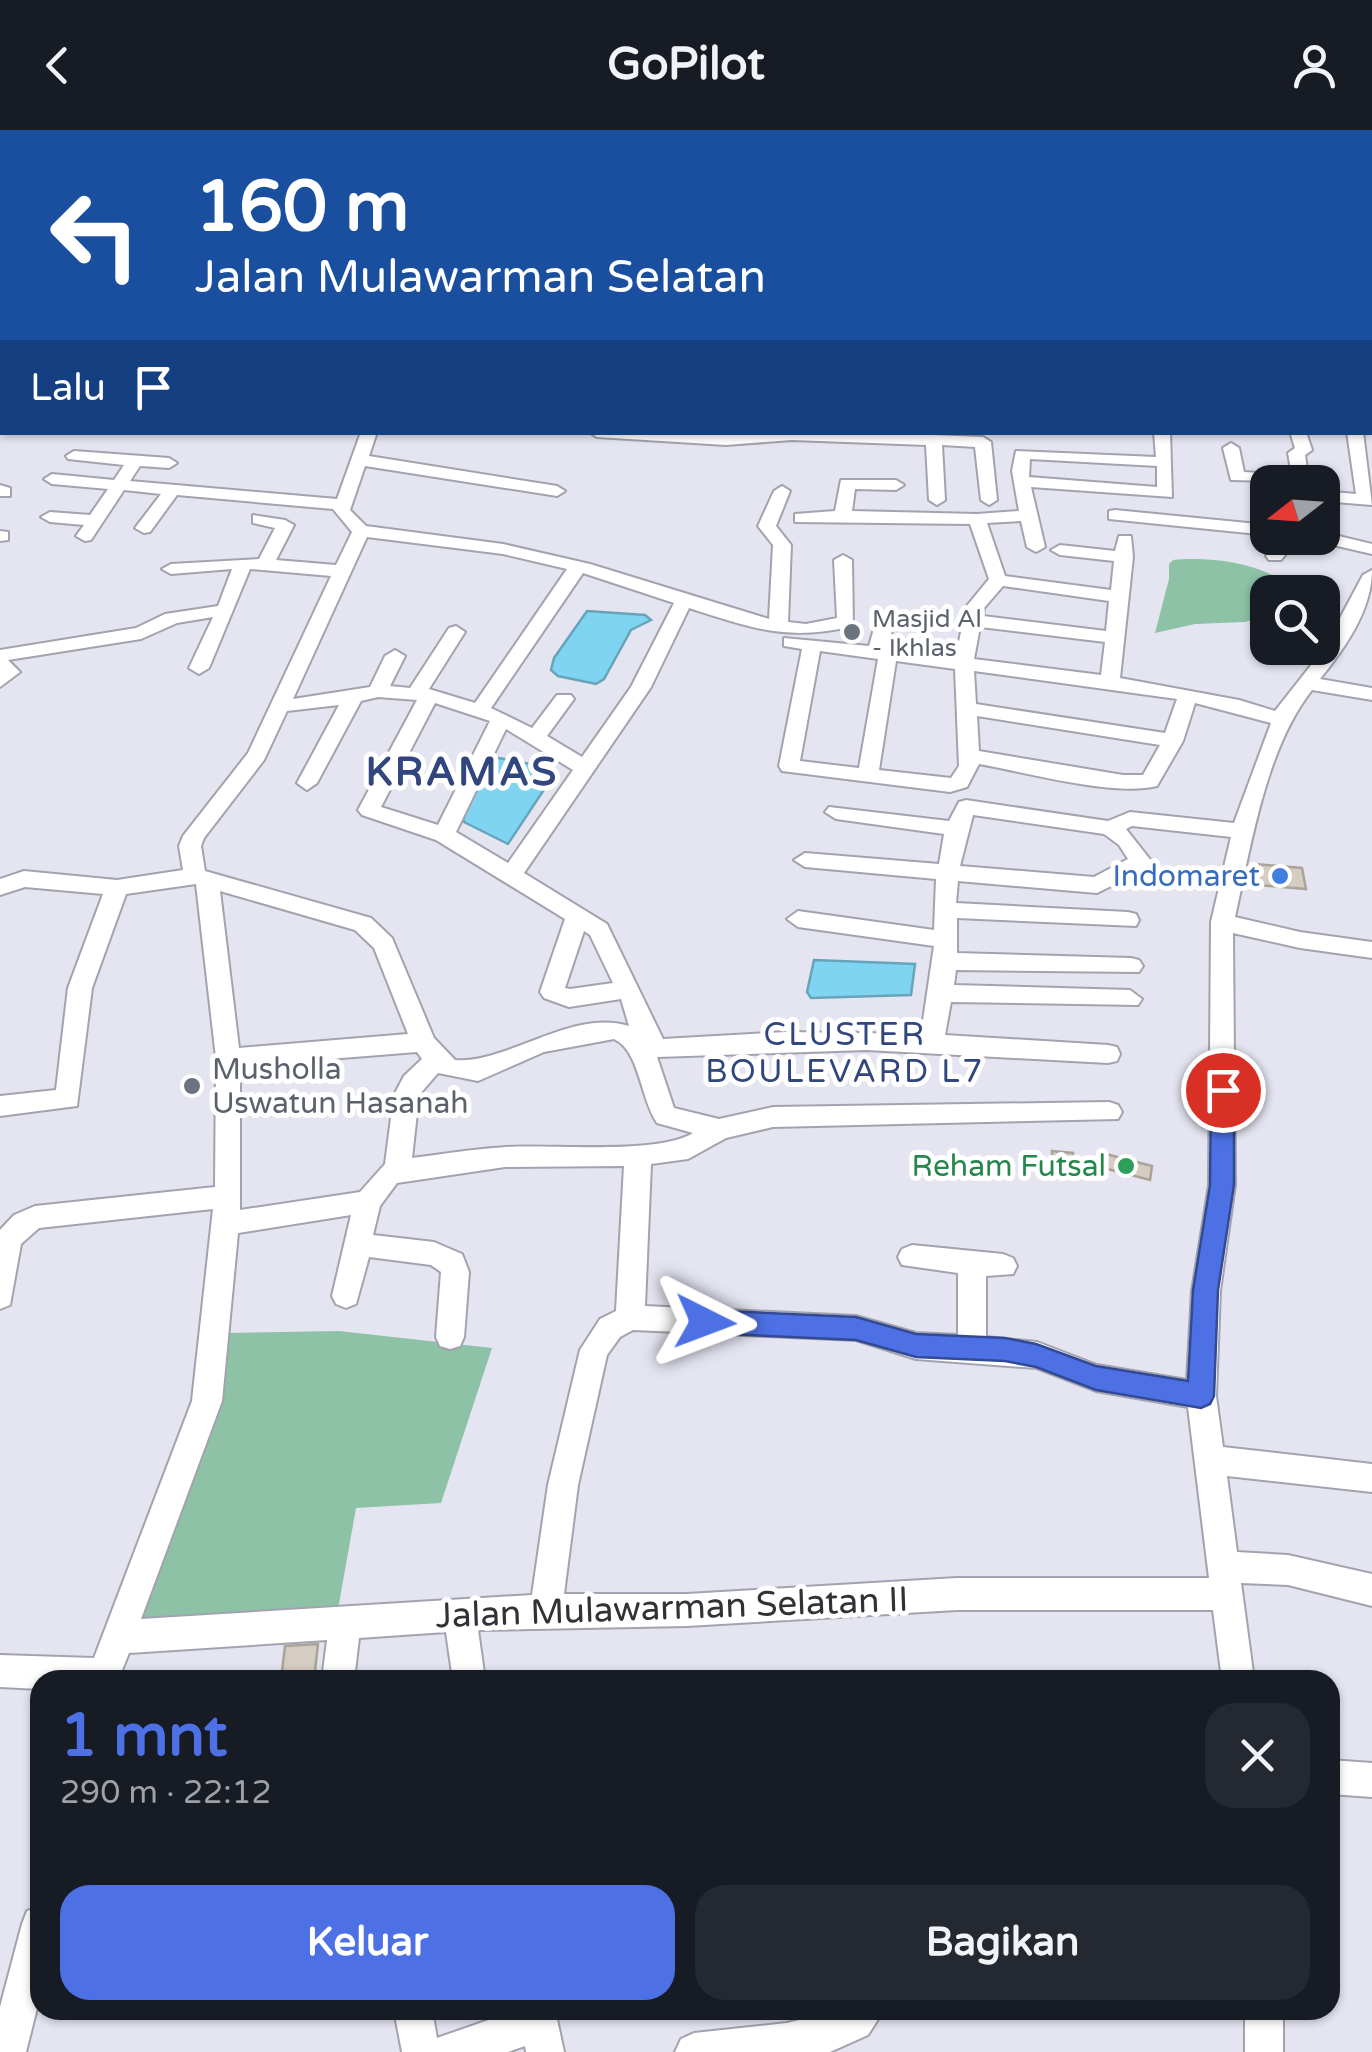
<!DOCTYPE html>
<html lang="id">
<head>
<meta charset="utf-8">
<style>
  :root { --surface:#171b24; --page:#242831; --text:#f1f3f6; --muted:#9ea1a6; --accent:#4d71e4 }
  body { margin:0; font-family:"Varela Round",sans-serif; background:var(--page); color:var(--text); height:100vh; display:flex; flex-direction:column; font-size:38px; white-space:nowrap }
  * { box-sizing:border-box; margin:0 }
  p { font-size:32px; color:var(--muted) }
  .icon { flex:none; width:55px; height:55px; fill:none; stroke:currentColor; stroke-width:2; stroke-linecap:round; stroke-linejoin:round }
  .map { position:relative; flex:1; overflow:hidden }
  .details { position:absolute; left:30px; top:1540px; width:1310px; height:350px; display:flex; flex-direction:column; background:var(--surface); border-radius:30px; box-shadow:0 2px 8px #0004 }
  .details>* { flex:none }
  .hud { position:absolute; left:0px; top:0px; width:1372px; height:305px; box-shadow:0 2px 8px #0004; background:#1a4fa0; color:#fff; overflow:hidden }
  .needle { width:65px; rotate:253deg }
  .fabs { position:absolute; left:1250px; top:335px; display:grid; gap:20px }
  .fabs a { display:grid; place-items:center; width:90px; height:90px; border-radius:20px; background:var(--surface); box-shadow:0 2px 8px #0004; font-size:50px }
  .pin { position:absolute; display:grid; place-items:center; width:85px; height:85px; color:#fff; margin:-42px; border:5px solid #fff; border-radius:50%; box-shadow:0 2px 10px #0007 }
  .me { position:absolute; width:110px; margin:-55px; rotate:93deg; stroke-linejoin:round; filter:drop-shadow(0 0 8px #0008) }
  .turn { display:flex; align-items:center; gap:35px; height:210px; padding:0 30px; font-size:45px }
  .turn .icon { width:130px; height:130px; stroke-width:2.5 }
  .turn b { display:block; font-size:70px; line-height:85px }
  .then { display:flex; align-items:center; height:95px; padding:0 30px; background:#0003; gap:20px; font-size:38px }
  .round { display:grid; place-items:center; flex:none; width:105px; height:105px; border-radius:30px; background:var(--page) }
  .summary { display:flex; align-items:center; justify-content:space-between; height:170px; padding:0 30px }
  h1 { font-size:60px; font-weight:700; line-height:75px; color:var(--accent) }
  .button { display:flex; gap:20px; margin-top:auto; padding:20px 30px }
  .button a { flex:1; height:115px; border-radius:30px; background:var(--accent); color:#fff; font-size:40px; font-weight:700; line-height:115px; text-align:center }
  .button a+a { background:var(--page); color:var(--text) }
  header { display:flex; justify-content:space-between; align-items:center; height:130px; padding:0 30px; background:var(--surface); font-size:45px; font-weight:700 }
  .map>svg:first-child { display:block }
</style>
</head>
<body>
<header><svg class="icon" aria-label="back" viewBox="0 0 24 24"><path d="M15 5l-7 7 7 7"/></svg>GoPilot<svg class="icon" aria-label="person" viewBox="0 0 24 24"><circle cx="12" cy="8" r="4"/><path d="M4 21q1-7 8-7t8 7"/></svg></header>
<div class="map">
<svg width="1372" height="1922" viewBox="0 0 1372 1922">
  <rect width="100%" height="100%" fill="#e4e5f1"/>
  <g fill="#8dc2a6">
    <path d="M 1173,430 C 1211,426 1270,433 1294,462 L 1268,462 L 1267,485 L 1245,492 L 1195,494 L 1155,503 L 1169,449 L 1169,434 Z"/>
    <path d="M 339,1201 L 492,1218 L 441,1373 L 356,1378 L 337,1485 L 139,1492 L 225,1203 Z"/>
  </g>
  <path fill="#77c19c" d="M 655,0 L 1140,0 L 1141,2 L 657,2 Z"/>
  <g fill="#7fd5f1" stroke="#68a4b9" stroke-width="2.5">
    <path d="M 587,481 L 645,485 L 651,490 L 631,500 L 604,549 L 596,554 L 558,546 L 551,540 L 554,528 Z"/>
    <path d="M 499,628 L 541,636 L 553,646 L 508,714 L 464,692 L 463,687 L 485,640 Z"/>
    <path d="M 814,830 L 915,834 L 911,865 L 811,868 L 807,862 Z"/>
  </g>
  <g fill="#d5ccc2" stroke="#aba399" stroke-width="2.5">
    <path d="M 1255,734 L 1302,738 L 1306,759 L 1258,755 Z"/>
    <path d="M 1052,1021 L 1073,1023 L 1074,1049 L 1053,1047 Z"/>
    <path d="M 1102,1023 L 1152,1036 L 1150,1050 L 1100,1037 Z"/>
    <path d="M 318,1514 L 314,1550 L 281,1550 L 285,1516 Z"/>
  </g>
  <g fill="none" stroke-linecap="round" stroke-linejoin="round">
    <g stroke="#a2a3ae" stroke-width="4">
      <g id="minor">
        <path d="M 0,0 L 10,0 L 0,5 Z"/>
        <path d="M 155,0 L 211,0 L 212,2 L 157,2 Z"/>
        <rect x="0" y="28" width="2" height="8"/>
        <rect x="0" y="47" width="2" height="8"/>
        <rect x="0" y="66" width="2" height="8"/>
        <rect x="1370" y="106" width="2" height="9"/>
        <rect x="1370" y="157" width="2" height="15"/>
        <rect x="0" y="162" width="2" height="8"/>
        <rect x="1370" y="220" width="2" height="8"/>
        <path d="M 2,226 L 2,237 L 0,238 L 0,227 Z"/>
        <rect x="0" y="282" width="2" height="10"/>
        <path d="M 1370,284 L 1372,285 L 1372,295 L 1370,294 Z"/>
        <path d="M 361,302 L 377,302 L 369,326 L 557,356 L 565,361 L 557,366 L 365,336 L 350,380 L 366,396 L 503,414 L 590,434 L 769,489 L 773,415 L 758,396 L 774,361 L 782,356 L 790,361 L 776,396 L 791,415 L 788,492 L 806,494 L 837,488 L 834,430 L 843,425 L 852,430 L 853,496 C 787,512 752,498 689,478 L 651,557 L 524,743 L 607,794 L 663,909 L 786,902 L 921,904 L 934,816 L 798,797 L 787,789 L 798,781 L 934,800 L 936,749 L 805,737 L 794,730 L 805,723 L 939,734 L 944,704 L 836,689 L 825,682 L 829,677 L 949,691 L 959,672 L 966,670 L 1108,691 L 1130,682 L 1234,693 L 1271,593 L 1195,573 L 1183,611 L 1157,656 C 1114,667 1025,642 979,634 L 967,657 L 950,662 L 782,641 L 779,636 L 802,519 L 784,516 L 784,508 L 869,516 L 877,488 L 886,482 L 895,488 L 888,517 L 956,527 L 966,477 L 989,449 L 970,394 L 795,392 L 795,384 L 835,381 L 841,350 L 896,350 L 904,355 L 896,360 L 855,359 L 852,381 L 977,384 L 1019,381 L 1012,341 L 1016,321 L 1156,327 L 1154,302 L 1170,302 L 1172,367 L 1031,357 L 1045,417 L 1036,422 L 1027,417 L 1021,391 L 987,393 L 1005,446 L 1111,460 L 1114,431 L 1060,425 L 1051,420 L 1060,415 L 1115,421 L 1119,406 L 1131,406 L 1133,427 L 1120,548 L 1239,570 L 1275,581 L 1323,520 L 1363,445 L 1372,440 C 1372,480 1345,518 1320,549 L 1372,558 L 1372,570 L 1312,560 C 1266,618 1251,715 1235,787 L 1300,802 L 1372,812 L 1372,828 L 1300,818 L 1233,803 L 1235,1055 L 1220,1161 L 1216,1266 L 1223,1317 L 1372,1334 L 1372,1362 L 1227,1346 L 1237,1422 L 1288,1425 L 1372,1444 L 1372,1476 L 1288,1455 L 1241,1453 L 1254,1550 L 1222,1550 L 1213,1480 L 957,1480 L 687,1496 L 478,1500 L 485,1550 L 453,1550 L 446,1502 L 359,1508 L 354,1550 L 322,1550 L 327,1510 L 129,1523 L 118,1550 L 40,1550 L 40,1559 L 0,1557 L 0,1525 L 94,1528 L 192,1271 L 213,1079 L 39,1098 L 21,1114 L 10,1175 L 0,1179 L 0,1100 L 14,1085 L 35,1076 L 215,1057 L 216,928 L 196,754 L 126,764 L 92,858 L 77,976 L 0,986 L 0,966 L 56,960 L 68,858 L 103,764 L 25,757 L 0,765 L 0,749 L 24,741 L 117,750 L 183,740 L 179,716 L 183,706 L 248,623 L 331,446 L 250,439 L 209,538 L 199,544 L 189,538 L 213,487 L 177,493 L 141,509 L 8,530 L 20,542 L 0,557 L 0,520 L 136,498 L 165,484 L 218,476 L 232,439 L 171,444 L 162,439 L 171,434 L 259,429 L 275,398 L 253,393 L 253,385 L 285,390 L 294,395 L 276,430 L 336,435 L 352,402 L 333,379 L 177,365 L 150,402 L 144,403 L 135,398 L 161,364 L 124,360 L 91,410 L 85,411 L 76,406 L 84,395 L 50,392 L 41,387 L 50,382 L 90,385 L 108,359 L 52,354 L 44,349 L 52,344 L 114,350 L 124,335 L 68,329 L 66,326 L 74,321 L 169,328 L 177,333 L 169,338 L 140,336 L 130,351 L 337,369 ZM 1030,329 L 1157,336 L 1157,357 L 1029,347 ZM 367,407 L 503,424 L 567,439 L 475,573 L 429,559 L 465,502 L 456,496 L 449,498 L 410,558 L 390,556 L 405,526 L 395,520 L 385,526 L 370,557 L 293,569 ZM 583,443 L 674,473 L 631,557 L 582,627 L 547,606 L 574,569 L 571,565 L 557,565 L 532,598 L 491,578 ZM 1003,456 L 1109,471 L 1106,501 L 983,486 L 984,478 ZM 980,497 L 1105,512 L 1101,545 L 974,529 ZM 820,521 L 878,529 L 859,638 L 800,631 ZM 896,531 L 955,539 L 959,636 L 951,648 L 879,640 ZM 974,541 L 1177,569 L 1165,603 L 976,574 ZM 378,567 L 417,570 L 358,680 L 362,685 L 436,710 L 565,789 L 540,862 L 544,868 L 569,877 L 621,869 L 629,896 C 572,878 507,934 455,930 L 434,908 L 392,808 L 371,788 L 205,741 L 201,716 L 204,708 L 264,630 L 287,581 L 339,575 L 297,653 L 307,660 L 317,653 L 361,571 ZM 435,573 L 490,591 L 438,695 L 381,677 ZM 977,586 L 1160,615 L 1143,645 L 1123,645 L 979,621 ZM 506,599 L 573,640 L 508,733 L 456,702 ZM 973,685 L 1104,704 L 1119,715 L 1128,729 L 1094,747 L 960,736 ZM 1132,696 L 1231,707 L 1211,792 L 1209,1055 L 1192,1161 L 1187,1250 L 1097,1235 L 1037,1212 L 986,1207 L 986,1146 L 1013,1144 L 1017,1136 L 1013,1128 L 1003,1124 L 912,1115 L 902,1119 L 898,1127 L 902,1135 L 958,1143 L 958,1205 L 916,1203 L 856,1186 L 645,1176 L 651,1034 L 688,1029 L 726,1008 L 773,997 L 1118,989 L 1122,982 L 1118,975 L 1109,972 L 773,977 L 719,989 L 674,978 L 657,927 L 867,920 L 1108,933 L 1117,931 L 1120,924 L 1117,917 L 1108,915 L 945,905 L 951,872 L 1138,875 L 1142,869 L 1130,860 L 954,855 L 956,840 L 1139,842 L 1143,836 L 1139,830 L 1131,828 L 957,823 L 957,788 L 1136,796 L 1139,790 L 1136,784 L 1128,782 L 956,773 L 958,751 L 1097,763 L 1149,737 L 1152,732 L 1126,699 ZM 220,761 L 355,800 L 374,818 L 408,904 L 239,918 ZM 584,801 L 590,805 L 613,853 L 570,859 L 565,858 ZM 614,909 C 640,921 640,968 657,993 L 693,1003 C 658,1025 551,1014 506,1017 C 474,1019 443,1024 412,1028 L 419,965 L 438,943 L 478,951 L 544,922 ZM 417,922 L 422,929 L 404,946 L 394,965 L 385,1034 L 360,1062 L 240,1080 L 240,936 ZM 624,1036 L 616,1181 L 600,1189 L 580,1220 L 548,1355 L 532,1465 L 141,1489 L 222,1271 L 238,1103 L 351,1085 L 332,1166 L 336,1174 L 346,1178 L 356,1174 L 369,1127 L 431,1135 L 441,1142 L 436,1207 L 440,1216 L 450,1219 L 460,1216 L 464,1207 L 469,1142 L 462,1124 L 434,1112 L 373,1105 L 380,1076 L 397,1053 L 505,1037 ZM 633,1200 L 856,1210 L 916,1229 L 1036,1238 L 1096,1261 L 1188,1277 L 1209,1448 L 957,1448 L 687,1464 L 564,1464 L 578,1355 L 607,1225 L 620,1207 Z"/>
        <path d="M 589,302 L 856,302 L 983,307 L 991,312 L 997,370 L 989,375 L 981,370 L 975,317 L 942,315 L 945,370 L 937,375 L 929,370 L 926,315 L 792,310 L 726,315 L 597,307 Z"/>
        <path d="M 1290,302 L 1306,302 L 1312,320 L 1305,325 L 1309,352 L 1231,350 L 1223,318 L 1231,313 L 1239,318 L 1244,342 L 1292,345 L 1288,323 L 1295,318 Z"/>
        <path d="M 1347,302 L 1363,302 L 1372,375 L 1322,371 L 1322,361 L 1356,364 Z"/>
        <path d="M 0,355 L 10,358 L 10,366 L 0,366 Z"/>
        <path d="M 1115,380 L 1268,395 L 1268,405 L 1109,389 L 1109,381 Z"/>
        <path d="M 0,401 L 8,402 L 8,410 L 0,411 Z"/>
        <path d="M 1322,402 L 1372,414 L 1372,424 L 1316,411 L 1314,408 L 1322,408 Z"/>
        <path d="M 1281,408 L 1299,408 L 1281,430 L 1269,430 L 1266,426 Z"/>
        <path d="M 1330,1630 L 1372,1633 L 1372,1667 L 1330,1664 Z"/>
        <path d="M 40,1776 L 40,1866 L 26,1922 L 0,1922 L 0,1877 L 22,1794 L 27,1781 Z"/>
        <path d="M 394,1880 L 432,1880 L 437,1908 L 517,1880 L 555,1880 L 564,1922 L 526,1922 L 525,1916 L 508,1922 L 402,1922 Z"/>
        <path d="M 839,1880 L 884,1880 L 868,1905 L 830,1922 L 675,1922 L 681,1909 L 694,1903 L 787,1893 Z"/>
        <rect x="1245" y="1880" width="38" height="42"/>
      </g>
    </g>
    <use href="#minor" fill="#fff" fill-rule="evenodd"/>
  </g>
  <path fill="#4d71e4" stroke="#324994" stroke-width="2.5" d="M 1223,951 L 1234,960 L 1234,1055 L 1218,1160 L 1214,1266 L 1210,1274 L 1201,1278 L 1096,1260 L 1036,1237 L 1005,1231 L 916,1227 L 856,1210 L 705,1203 L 696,1199 L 692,1192 L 696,1184 L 705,1180 L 856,1187 L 916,1204 L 1005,1208 L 1036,1214 L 1096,1236 L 1188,1251 L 1193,1160 L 1210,1055 L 1211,960 Z"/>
  <g fill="#6b7280" stroke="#fff" stroke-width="4">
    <circle cx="852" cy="502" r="10"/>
    <circle cx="192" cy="956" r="10"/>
  </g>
  <circle fill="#3f7fe0" stroke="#fff" stroke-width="4" cx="1280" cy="746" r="10"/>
  <circle fill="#2e9e5b" stroke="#fff" stroke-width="4" cx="1126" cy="1036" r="10"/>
  <g text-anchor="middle" stroke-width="10" stroke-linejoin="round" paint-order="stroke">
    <g font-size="25" fill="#5b616d" stroke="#fff" text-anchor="start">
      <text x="872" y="497">Masjid Al<tspan x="872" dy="29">- Ikhlas</tspan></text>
    </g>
    <g font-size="30" fill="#366cbe" stroke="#fff" text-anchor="end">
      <text x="1260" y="756">Indomaret</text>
    </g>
    <g font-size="30" fill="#5b616d" stroke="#fff" text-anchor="start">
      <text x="212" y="949">Musholla<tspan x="212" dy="34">Uswatun Hasanah</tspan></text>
    </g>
    <g font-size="30" fill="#27864d" stroke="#fff" text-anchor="end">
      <text x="1106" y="1046">Reham Futsal</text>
    </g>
    <g font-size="32" letter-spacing="2.5" fill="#31457e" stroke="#fff">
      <text x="845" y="915">CLUSTER<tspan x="845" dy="37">BOULEVARD L7</tspan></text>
    </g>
    <g font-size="35" fill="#313136" stroke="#fff">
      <text transform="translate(672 1477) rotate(-2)" y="12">Jalan Mulawarman Selatan II</text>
    </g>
    <g font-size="40" font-weight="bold" letter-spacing="2.5" fill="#31457e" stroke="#fff">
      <text x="462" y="655">KRAMAS</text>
    </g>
  </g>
</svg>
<div class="fabs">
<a><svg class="needle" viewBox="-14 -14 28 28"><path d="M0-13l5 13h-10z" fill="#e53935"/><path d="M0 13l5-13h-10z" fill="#9ea1a6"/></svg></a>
<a><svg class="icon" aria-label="search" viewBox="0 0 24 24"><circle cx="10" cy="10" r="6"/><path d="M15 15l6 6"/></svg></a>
</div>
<div class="pin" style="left:1223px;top:960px;background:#d93025"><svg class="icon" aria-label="arrive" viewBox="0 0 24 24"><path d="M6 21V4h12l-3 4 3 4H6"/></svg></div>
<svg class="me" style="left:705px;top:1192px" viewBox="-20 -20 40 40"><path d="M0-17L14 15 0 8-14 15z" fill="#4d71e4" stroke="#fff" stroke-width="4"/></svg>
<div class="hud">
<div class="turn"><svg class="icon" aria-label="left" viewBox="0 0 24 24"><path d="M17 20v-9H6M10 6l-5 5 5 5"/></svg><div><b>160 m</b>Jalan Mulawarman Selatan</div></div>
<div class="then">Lalu<svg class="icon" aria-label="arrive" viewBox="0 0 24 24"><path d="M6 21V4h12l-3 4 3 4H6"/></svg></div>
</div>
<section class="details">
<div class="summary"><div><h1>1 mnt</h1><p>290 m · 22:12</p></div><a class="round"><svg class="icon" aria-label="close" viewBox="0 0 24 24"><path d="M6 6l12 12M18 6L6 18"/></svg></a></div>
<div class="button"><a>Keluar</a><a>Bagikan</a></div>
</section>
</div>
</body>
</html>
